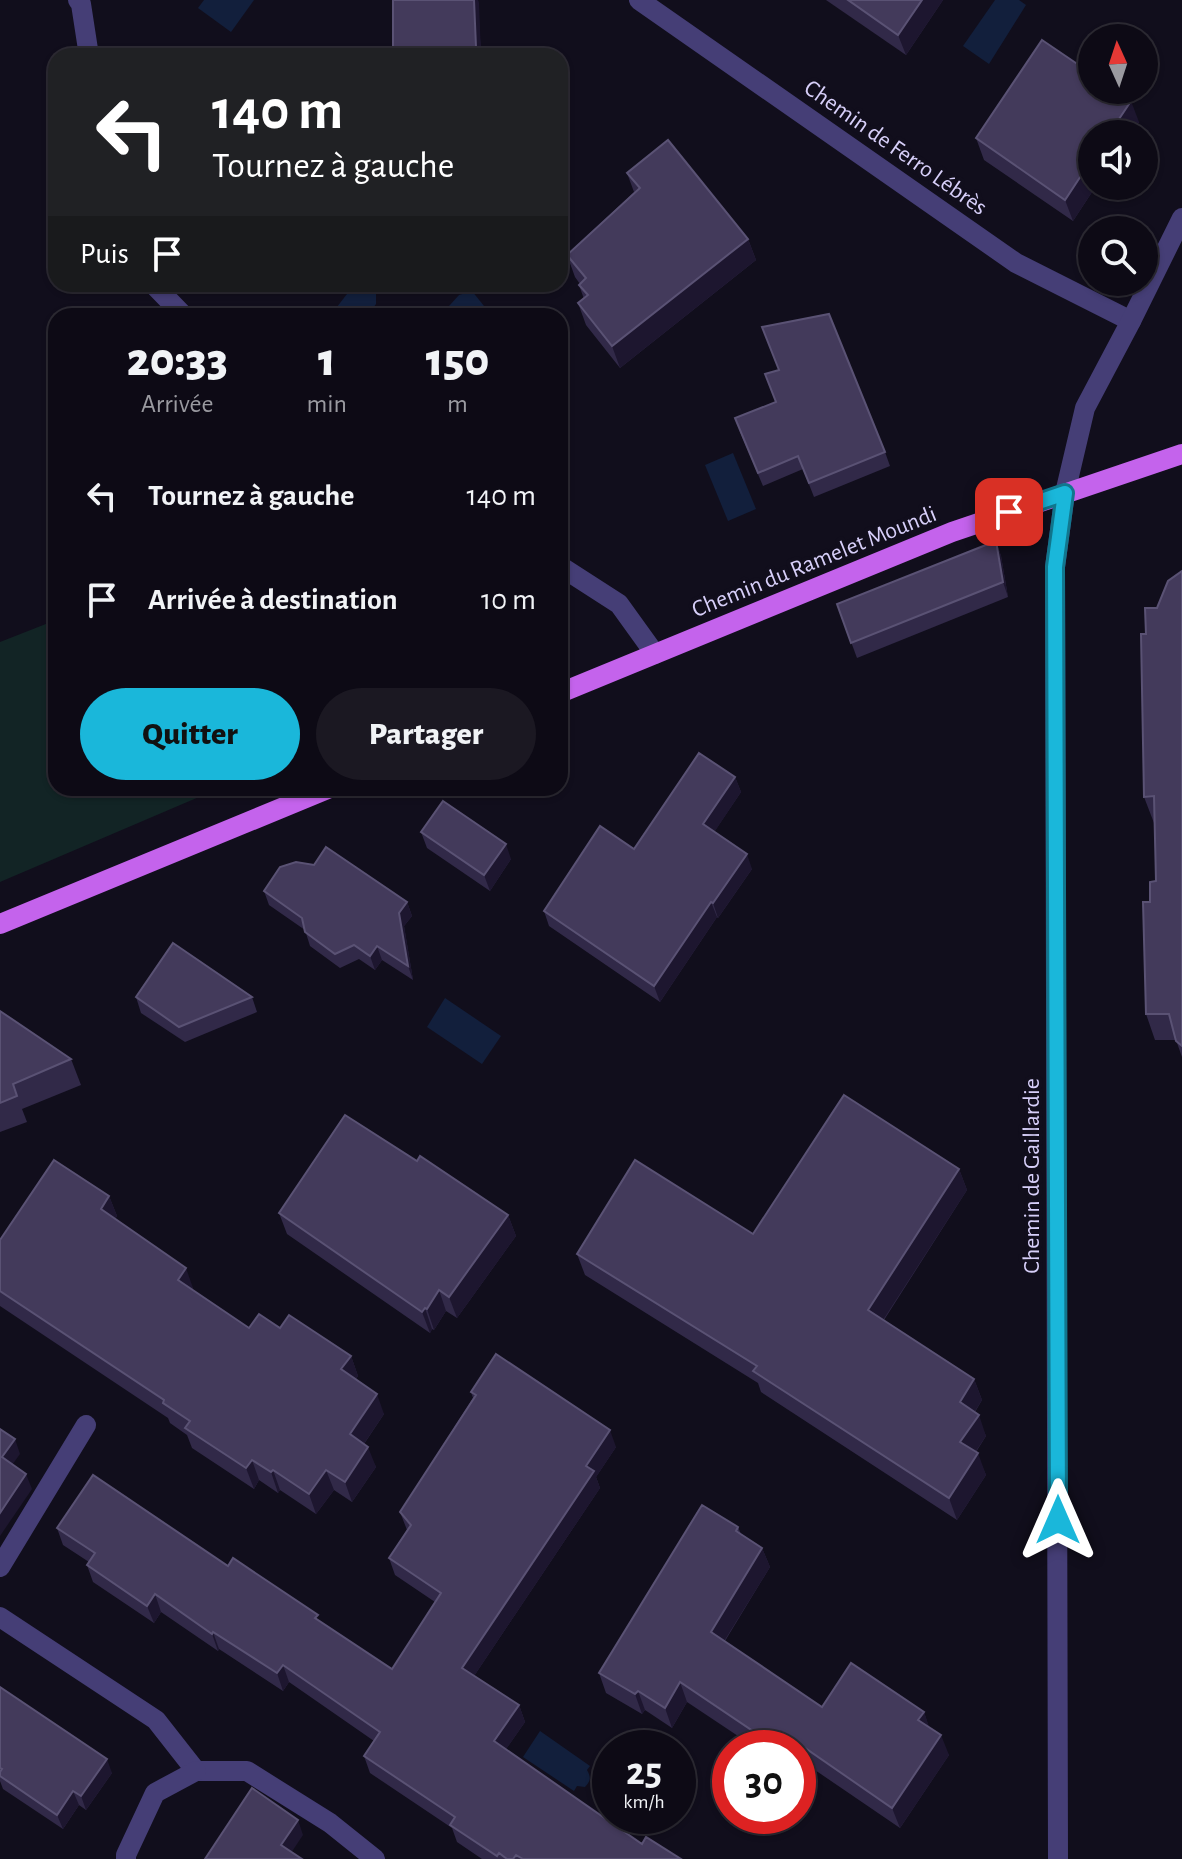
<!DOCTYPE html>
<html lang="fr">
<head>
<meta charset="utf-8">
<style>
  :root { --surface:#0d0a15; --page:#1b1822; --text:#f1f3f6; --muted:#9a9aa0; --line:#2d2b34; --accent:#1ab7da }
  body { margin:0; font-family:"Alegreya Sans",sans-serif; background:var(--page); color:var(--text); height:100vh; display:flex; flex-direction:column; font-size:30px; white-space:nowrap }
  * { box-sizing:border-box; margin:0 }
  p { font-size:26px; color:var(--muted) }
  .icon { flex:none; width:44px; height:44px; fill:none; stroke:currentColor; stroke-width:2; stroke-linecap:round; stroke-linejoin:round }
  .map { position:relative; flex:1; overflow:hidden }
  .panel { position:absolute; left:48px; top:308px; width:520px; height:488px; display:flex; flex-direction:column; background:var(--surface); border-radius:24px; box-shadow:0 2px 6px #0004,0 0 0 2px var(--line) }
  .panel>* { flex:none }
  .hud { position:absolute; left:48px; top:48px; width:520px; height:244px; border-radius:24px; box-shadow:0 2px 6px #0004,0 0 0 2px var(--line); background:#202124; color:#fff; overflow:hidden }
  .needle { width:52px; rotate:357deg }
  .fabs { position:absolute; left:1078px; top:24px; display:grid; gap:16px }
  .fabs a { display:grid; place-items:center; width:80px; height:80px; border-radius:50%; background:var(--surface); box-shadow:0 2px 6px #0004,0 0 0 2px var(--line); font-size:40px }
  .speed { position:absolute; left:592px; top:1730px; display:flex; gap:16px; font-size:40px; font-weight:700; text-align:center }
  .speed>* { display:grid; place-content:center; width:104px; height:104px; border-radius:50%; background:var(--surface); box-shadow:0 2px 6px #0004,0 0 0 2px var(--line); line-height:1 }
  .speed small { font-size:20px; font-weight:400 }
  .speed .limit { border:12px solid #d22; background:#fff; color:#111 }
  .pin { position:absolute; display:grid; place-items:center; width:68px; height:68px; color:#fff; margin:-34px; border-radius:16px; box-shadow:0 4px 12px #0006 }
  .me { position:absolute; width:88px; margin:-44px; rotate:0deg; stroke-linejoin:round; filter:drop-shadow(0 0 6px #0008) }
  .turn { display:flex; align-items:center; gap:28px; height:168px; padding:0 32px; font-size:36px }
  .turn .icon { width:104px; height:104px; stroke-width:2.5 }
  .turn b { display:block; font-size:56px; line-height:68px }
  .then { display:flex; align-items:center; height:76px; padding:0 32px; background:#0003; gap:16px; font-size:30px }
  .eta { display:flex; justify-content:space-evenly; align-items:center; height:136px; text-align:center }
  .eta b { font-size:48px; font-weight:800; line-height:56px }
  .button { display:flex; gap:16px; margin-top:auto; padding:16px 32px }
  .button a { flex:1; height:92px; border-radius:48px; background:var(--accent); color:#111; font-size:32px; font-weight:800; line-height:92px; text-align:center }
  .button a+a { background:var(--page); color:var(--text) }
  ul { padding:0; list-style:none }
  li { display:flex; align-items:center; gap:24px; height:104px; padding:0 32px }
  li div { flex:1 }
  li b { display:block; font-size:30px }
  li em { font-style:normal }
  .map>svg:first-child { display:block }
</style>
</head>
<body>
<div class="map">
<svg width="1182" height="1859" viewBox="0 0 1182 1859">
  <rect width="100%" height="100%" fill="#110e1c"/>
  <path fill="#122425" d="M 56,620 L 56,788 L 220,788 L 0,882 L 0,642 Z"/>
  <g fill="#121f3c">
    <path d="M 204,0 L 254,0 L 231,32 L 198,8 Z"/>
    <path d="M 995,0 L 1019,0 L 1026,5 L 989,64 L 963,46 Z"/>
    <path d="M 348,284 L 376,284 L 376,304 L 367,316 L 330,316 L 347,294 Z"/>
    <path d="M 472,291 L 492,316 L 440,316 L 459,295 Z"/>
    <path d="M 733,453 L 756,509 L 728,521 L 705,465 Z"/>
    <path d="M 445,998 L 501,1036 L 482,1064 L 427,1027 Z"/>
    <path d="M 540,1731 L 590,1766 L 587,1770 C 591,1777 591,1781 585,1787 L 577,1786 L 574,1791 L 523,1757 Z"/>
  </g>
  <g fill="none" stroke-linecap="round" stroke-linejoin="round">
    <g stroke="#453e76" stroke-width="20">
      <path d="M 78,0 L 81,4 L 89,56"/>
      <path d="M 639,0 L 1016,263 L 1131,321"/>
      <path d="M 153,284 L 184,316"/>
      <path d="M 560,566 L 619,604 L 655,654"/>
      <path d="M 0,1567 L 86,1425"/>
      <path d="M 0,1617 L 156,1720 L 196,1771 L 247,1771 L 330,1823 L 375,1859"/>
      <path d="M 126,1859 L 126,1855 L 155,1793 L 196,1771"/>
      <path d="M 1058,1859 L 1055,567 L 1065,493 L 1085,408 L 1131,321 L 1182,218"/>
    </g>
    <g stroke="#c463ec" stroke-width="20">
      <path d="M 560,693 L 952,532 L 1182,454"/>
      <path d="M 0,924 L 330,788"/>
    </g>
  </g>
  <g fill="#312948">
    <path d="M 393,0 L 478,0 L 481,56 L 393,56 Z"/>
    <path d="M 826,0 L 943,0 L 906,55 Z"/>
    <path d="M 1139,122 L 1092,186 L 1096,186 L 1073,221 L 984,160 L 976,138 Z"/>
    <path d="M 627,173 L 748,239 L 756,260 L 620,368 L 586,325 L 578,303 L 584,299 L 579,285 L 580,284 L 575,277 L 567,255 L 634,192 Z"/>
    <path d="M 740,432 L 885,452 L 890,466 L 814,497 L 803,469 L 763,486 Z"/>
    <path d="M 996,541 L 1001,556 L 1008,597 L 857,658 L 837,604 Z"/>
    <path d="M 1182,571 L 1182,1057 L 1176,1040 L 1155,1040 L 1146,1014 L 1150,902 L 1156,881 L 1154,823 L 1144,797 L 1146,634 L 1157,608 Z"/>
    <path d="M 735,777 L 741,792 L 714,832 L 752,869 L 718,918 L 717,917 L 660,1002 L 549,926 L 544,911 L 634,849 Z"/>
    <path d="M 421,832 L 511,859 L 490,891 L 427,848 Z"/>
    <path d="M 264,891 L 407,902 L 412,916 L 404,926 L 413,980 L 382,960 L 375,970 L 359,959 L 340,968 L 310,946 L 305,930 L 269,905 Z"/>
    <path d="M 136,997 L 252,997 L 257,1012 L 185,1042 L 141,1013 Z"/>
    <path d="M 0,1011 L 71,1059 L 81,1085 L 22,1109 L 27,1122 L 0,1132 Z"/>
    <path d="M 417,1161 L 508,1215 L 516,1236 L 457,1318 L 446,1311 L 434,1330 L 432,1329 L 430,1333 L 287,1234 L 279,1213 Z"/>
    <path d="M 959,1169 L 967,1190 L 884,1320 L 974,1379 L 982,1400 L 975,1412 L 986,1436 L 976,1452 L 986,1475 L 957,1520 L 761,1392 L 758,1383 L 585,1275 L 577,1254 L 753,1234 Z"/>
    <path d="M 109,1196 L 117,1216 L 115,1219 L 193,1288 L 192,1290 L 249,1328 L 280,1328 L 351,1356 L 358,1376 L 356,1379 L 384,1414 L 364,1444 L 376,1467 L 352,1502 L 334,1490 L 316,1514 L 280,1490 L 278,1493 L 259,1480 L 254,1489 L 192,1448 L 187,1435 L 170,1423 L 168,1418 L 0,1306 L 0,1240 Z"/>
    <path d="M 471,1392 L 616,1447 L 596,1477 L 600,1488 L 474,1676 L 519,1705 L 525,1722 L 506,1749 L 642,1844 L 681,1859 L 482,1859 L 457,1842 L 452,1828 L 370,1773 L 364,1756 L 374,1741 L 289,1682 L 283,1691 L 219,1649 L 218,1651 L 161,1612 L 154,1623 L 93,1582 L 87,1565 L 89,1562 L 63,1545 L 57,1528 L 228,1566 L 320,1621 L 392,1669 L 435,1602 L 395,1575 L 389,1558 L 407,1530 L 400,1512 L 473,1398 Z"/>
    <path d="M 738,1527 L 741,1534 L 762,1548 L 770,1567 L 725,1641 L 822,1707 L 924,1712 L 929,1728 L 949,1755 L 900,1828 L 812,1768 L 804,1781 L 798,1776 L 798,1748 L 756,1748 L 687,1702 L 672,1728 L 645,1710 L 642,1714 L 606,1693 L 599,1673 Z"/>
    <path d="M 0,1687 L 112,1773 L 86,1810 L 79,1805 L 63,1829 L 3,1789 L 0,1781 Z"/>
  </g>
  <g fill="#1d162f">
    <path d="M 474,0 L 478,0 L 479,3 L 481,56 L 480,56 L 476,47 Z"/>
    <path d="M 922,0 L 943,0 L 906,55 L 898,35 Z"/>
    <path d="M 1131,101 L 1139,122 L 1131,134 L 1109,134 Z"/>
    <path d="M 1092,159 L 1092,186 L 1096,186 L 1073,221 L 1065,200 Z"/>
    <path d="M 748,239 L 756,260 L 620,368 L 612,346 Z"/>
    <path d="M 996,541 L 1001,556 L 1008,597 L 1003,582 Z"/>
    <path d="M 735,777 L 741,792 L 709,840 L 703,824 Z"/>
    <path d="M 506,844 L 511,859 L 490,891 L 484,875 Z"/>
    <path d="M 747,854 L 752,869 L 718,918 L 713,903 Z"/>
    <path d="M 407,902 L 412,916 L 404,926 L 413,980 L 408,966 L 399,913 Z"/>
    <path d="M 711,902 L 717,917 L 660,1002 L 654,986 Z"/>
    <path d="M 377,946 L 382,960 L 375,970 L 370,956 Z"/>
    <path d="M 959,1169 L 967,1190 L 876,1331 L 868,1310 Z"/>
    <path d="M 109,1196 L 117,1216 L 108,1229 L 101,1209 Z"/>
    <path d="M 508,1215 L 516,1236 L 457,1318 L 449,1297 Z"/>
    <path d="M 186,1268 L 193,1288 L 185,1300 L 178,1280 Z"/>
    <path d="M 439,1290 L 446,1311 L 434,1330 L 427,1309 Z"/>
    <path d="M 425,1308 L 432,1329 L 430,1333 L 422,1312 Z"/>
    <path d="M 351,1356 L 358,1376 L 348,1390 L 341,1369 Z"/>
    <path d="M 974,1379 L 982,1400 L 967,1424 L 960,1402 Z"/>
    <path d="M 377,1394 L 384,1414 L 357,1454 L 350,1434 Z"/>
    <path d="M 979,1415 L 986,1436 L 968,1463 L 960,1442 Z"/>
    <path d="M 610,1430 L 616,1447 L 596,1477 L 600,1488 L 468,1685 L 462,1668 L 586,1466 Z"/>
    <path d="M 15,1439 L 20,1454 L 7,1472 L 2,1457 Z"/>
    <path d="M 368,1447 L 376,1467 L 352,1502 L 345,1482 Z"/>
    <path d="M 978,1453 L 986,1475 L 957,1520 L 949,1498 Z"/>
    <path d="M 252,1460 L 259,1480 L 254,1489 L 246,1468 Z"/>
    <path d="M 273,1470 L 280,1490 L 278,1493 L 271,1472 Z"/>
    <path d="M 326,1470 L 334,1490 L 316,1514 L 309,1494 Z"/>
    <path d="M 26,1474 L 32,1489 L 0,1536 L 0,1513 Z"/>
    <path d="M 762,1548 L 770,1567 L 718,1651 L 711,1632 Z"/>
    <path d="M 155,1594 L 161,1612 L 154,1623 L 147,1606 Z"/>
    <path d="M 213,1632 L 219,1649 L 218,1651 L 212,1634 Z"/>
    <path d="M 283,1665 L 289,1682 L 283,1691 L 277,1673 Z"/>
    <path d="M 680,1682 L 687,1702 L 672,1728 L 665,1708 Z"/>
    <path d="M 638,1691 L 645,1710 L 642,1714 L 635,1694 Z"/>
    <path d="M 519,1705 L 525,1722 L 500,1758 L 494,1741 Z"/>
    <path d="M 924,1712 L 931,1732 L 918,1720 Z"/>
    <path d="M 941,1735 L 949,1755 L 900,1828 L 892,1808 Z"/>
    <path d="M 805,1748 L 812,1768 L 804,1781 L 798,1764 L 798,1759 Z"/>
    <path d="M 107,1759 L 112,1773 L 86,1810 L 81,1796 Z"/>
    <path d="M 73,1791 L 79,1805 L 63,1829 L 57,1815 Z"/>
    <path d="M 298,1820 L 303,1835 L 287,1859 L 281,1845 Z"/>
  </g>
  <g fill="#433a5b" stroke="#5a5274" stroke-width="2">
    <path d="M 393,0 L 474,0 L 476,47 L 454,47 L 454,56 L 393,56 Z"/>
    <path d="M 848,0 L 922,0 L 898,35 Z"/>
    <path d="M 1042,40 L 1092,74 L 1092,90 L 1115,90 L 1131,101 L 1109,134 L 1092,134 L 1092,159 L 1065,200 L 976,138 Z"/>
    <path d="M 668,140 L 748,239 L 612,346 L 578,303 L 588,295 L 579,285 L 586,278 L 567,255 L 640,188 L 627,173 Z"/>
    <path d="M 829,314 L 885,452 L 809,483 L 798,456 L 758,473 L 735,418 L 776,402 L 765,374 L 779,370 L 762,327 Z"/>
    <path d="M 996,541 L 1003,582 L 851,643 L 837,604 Z"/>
    <path d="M 1182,571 L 1182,1046 L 1176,1041 L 1169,1014 L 1146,1014 L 1143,902 L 1150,902 L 1150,882 L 1156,881 L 1154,796 L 1144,797 L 1141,634 L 1146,634 L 1145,608 L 1157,608 L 1168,581 Z"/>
    <path d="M 699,753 L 735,777 L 703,824 L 747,854 L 713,903 L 711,902 L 654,986 L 544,911 L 600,826 L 634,849 Z"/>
    <path d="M 443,801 L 506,844 L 484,875 L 421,832 Z"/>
    <path d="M 326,847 L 407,902 L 399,913 L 408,966 L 377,946 L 370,956 L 354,945 L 335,954 L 305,932 L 302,918 L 264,891 L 280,867 L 296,862 L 314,865 Z"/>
    <path d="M 173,943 L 252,997 L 179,1027 L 136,997 Z"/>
    <path d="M 0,1011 L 71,1059 L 13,1084 L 17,1096 L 0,1103 Z"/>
    <path d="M 844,1095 L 959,1169 L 868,1310 L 974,1379 L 960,1402 L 979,1415 L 960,1442 L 978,1453 L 949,1498 L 753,1371 L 757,1366 L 577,1254 L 635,1160 L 753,1234 Z"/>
    <path d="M 345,1115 L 417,1161 L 420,1156 L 508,1215 L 449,1297 L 439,1290 L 427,1309 L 425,1308 L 422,1312 L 279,1213 Z"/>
    <path d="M 54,1160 L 109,1196 L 101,1209 L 186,1268 L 178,1280 L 249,1328 L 259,1314 L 280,1328 L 289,1315 L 351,1356 L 341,1369 L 377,1394 L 350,1434 L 368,1447 L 345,1482 L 326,1470 L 309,1494 L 273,1470 L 271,1472 L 252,1460 L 246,1468 L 185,1428 L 190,1421 L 163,1403 L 164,1400 L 0,1291 L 0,1240 Z"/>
    <path d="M 496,1354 L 610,1430 L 586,1466 L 594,1471 L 462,1668 L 519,1705 L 494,1741 L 642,1844 L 646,1837 L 681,1859 L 523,1859 L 516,1855 L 513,1859 L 507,1859 L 499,1853 L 497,1856 L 450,1825 L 455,1817 L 364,1756 L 380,1732 L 283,1665 L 277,1673 L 213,1632 L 212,1634 L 155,1594 L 147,1606 L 87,1565 L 95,1553 L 57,1528 L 93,1475 L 228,1566 L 233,1558 L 318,1615 L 315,1618 L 392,1669 L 441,1593 L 389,1558 L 411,1525 L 400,1512 L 476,1395 L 471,1392 Z"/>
    <path d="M 0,1429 L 15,1439 L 2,1457 L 26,1474 L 0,1513 Z"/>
    <path d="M 702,1505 L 738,1527 L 736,1531 L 762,1548 L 711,1632 L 822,1707 L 851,1663 L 924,1712 L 918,1720 L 941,1735 L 892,1808 L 805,1748 L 798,1759 L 798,1748 L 778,1748 L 680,1682 L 665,1708 L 638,1691 L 635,1694 L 599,1673 Z"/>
    <path d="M 0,1687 L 107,1759 L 81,1796 L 73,1791 L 57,1815 L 0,1776 L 0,1772 L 2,1769 L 0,1768 Z"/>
    <path d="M 252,1788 L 298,1820 L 281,1845 L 302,1859 L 205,1859 Z"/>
  </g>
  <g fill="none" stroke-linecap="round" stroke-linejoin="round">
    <g stroke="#11778e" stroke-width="20">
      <path id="route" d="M 1009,512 L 1065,493 L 1055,567 L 1058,1520"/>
    </g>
    <use href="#route" stroke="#1ab7da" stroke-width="14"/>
  </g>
  <g text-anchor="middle" stroke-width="8" stroke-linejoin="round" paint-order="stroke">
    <g font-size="24" fill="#d7cff9" stroke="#110e1c">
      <text transform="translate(896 147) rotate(35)" y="8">Chemin de Ferro Lébrès</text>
      <text transform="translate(814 561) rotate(-22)" y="8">Chemin du Ramelet Moundi</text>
      <text transform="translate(1031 1176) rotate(-90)" y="8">Chemin de Gaillardie</text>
    </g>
  </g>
</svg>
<div class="fabs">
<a><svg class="needle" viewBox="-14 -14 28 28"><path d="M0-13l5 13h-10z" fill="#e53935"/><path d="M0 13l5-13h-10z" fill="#9a9aa0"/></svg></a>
<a><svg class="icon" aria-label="sound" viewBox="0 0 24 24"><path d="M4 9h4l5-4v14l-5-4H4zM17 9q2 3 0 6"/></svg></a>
<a><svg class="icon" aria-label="search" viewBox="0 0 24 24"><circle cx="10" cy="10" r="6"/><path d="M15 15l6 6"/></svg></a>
</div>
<div class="speed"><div>25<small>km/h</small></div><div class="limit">30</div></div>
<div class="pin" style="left:1009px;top:512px;background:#d93025"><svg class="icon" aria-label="arrive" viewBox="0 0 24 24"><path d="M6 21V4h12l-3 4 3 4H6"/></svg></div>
<svg class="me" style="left:1058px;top:1520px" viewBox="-20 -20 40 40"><path d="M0-17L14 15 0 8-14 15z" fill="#1ab7da" stroke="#fff" stroke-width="4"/></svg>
<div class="hud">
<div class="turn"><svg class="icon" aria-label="left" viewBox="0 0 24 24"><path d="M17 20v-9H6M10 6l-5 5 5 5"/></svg><div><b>140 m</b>Tournez à gauche</div></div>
<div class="then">Puis<svg class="icon" aria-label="arrive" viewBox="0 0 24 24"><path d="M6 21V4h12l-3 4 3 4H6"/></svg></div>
</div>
<section class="panel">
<div class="eta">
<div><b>20:33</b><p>Arrivée</p></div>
<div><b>1</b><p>min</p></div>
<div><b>150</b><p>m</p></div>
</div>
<ul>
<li><svg class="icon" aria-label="left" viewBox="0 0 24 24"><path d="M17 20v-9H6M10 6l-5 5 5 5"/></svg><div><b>Tournez à gauche</b></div><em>140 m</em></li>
<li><svg class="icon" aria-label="arrive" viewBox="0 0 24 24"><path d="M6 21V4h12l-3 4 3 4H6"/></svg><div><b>Arrivée à destination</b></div><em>10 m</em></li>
</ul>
<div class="button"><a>Quitter</a><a>Partager</a></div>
</section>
</div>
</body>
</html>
